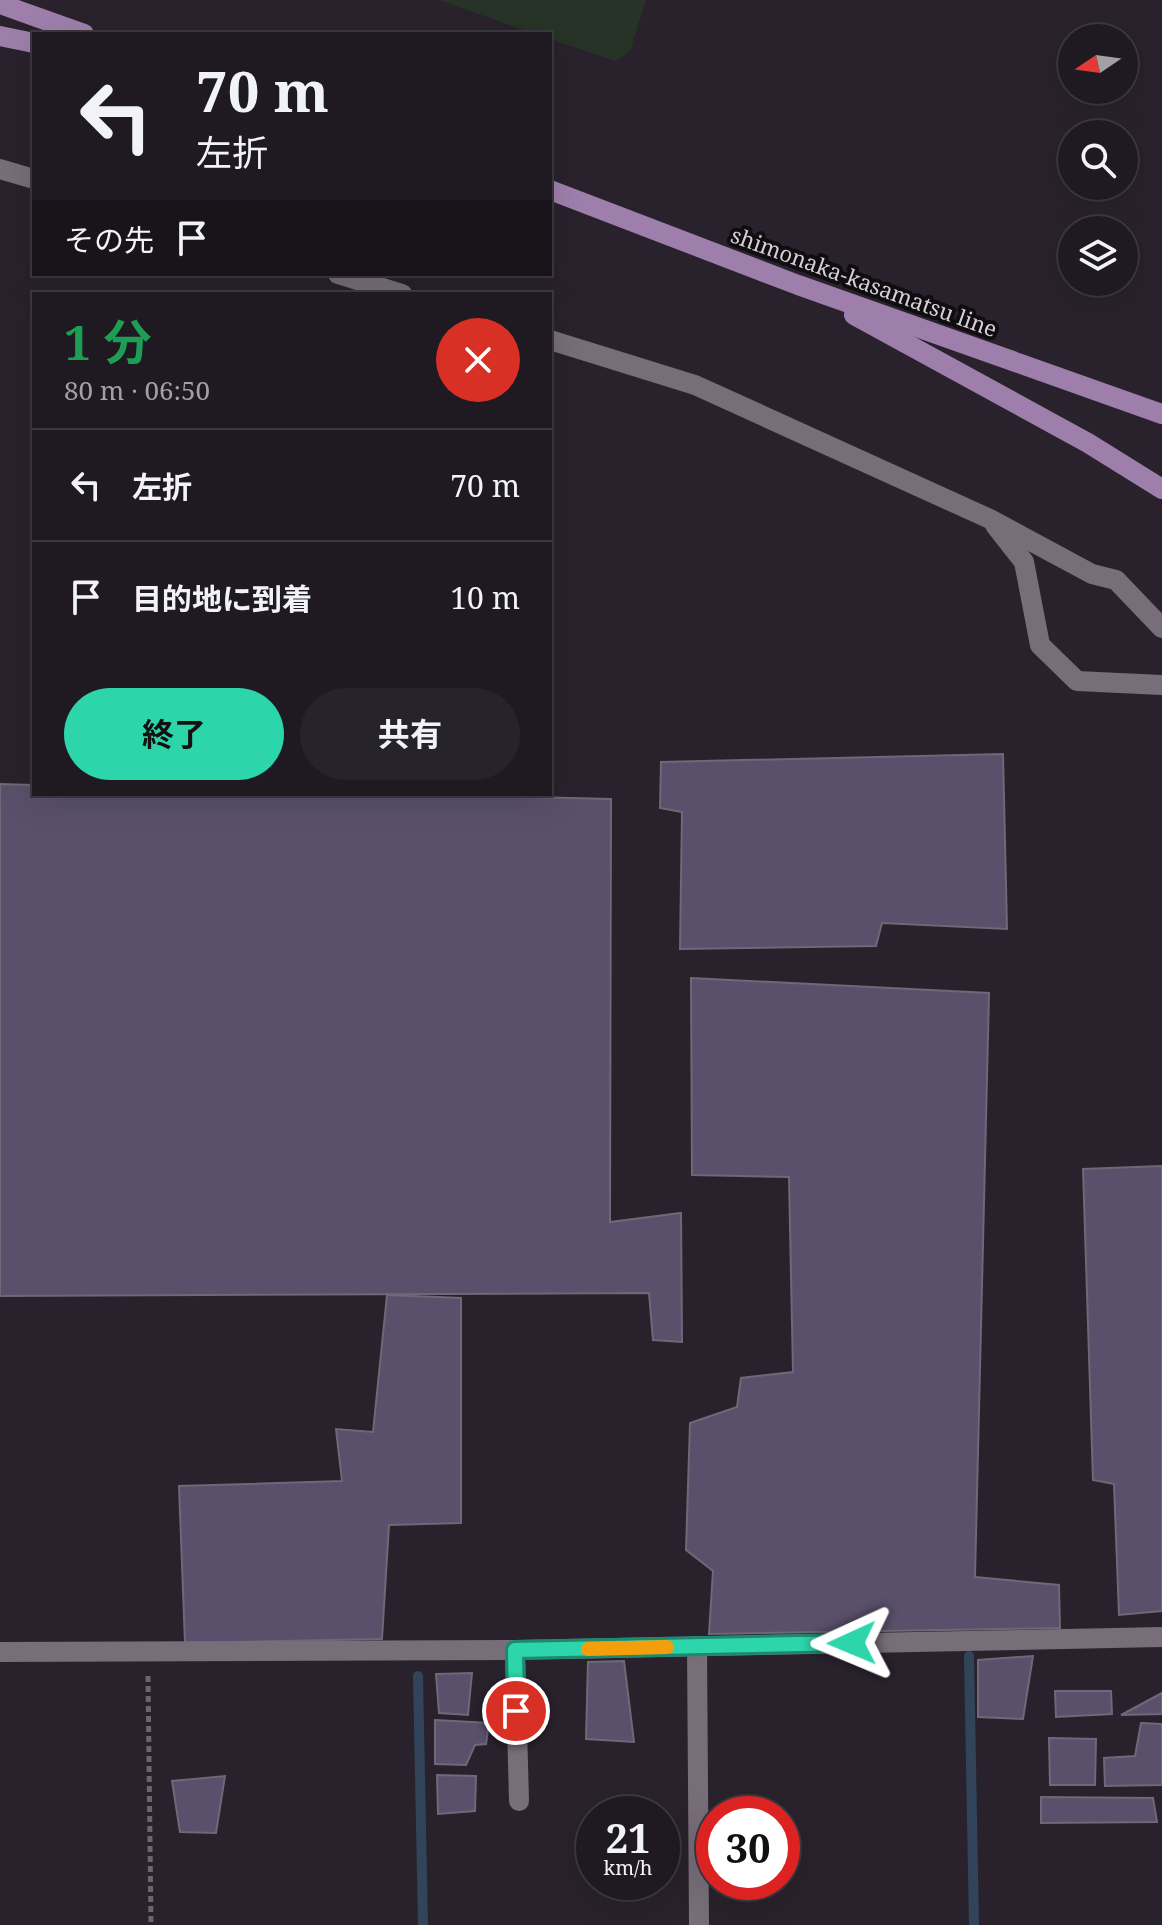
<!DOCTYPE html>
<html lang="ja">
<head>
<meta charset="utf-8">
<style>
  :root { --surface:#1f1a21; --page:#27232a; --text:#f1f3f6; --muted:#a1a1a5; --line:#3c383f; --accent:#2dd5ab }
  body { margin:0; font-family:"Noto Serif","Noto Sans JP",serif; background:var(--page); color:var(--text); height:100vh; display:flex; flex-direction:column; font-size:30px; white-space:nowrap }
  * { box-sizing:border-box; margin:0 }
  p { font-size:26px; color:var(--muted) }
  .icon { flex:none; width:44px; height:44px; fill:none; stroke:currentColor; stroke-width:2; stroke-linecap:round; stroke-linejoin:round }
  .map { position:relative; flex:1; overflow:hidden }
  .panel { position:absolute; left:32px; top:292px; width:520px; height:504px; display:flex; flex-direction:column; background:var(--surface); border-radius:0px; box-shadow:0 8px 32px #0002,0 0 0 2px var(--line) }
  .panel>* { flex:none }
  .top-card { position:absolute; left:32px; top:32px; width:520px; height:244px; border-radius:0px; box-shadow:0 8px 32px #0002,0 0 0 2px var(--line); background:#1f1a21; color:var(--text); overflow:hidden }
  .needle { width:52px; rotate:257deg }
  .tools { position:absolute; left:1058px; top:24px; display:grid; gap:16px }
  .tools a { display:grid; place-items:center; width:80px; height:80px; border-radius:50%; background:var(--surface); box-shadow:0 8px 32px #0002,0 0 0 2px var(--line); font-size:40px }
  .speed { position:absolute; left:576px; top:1796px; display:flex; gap:16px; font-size:40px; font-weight:700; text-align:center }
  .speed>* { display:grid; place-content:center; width:104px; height:104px; border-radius:50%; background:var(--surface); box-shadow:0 8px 32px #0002,0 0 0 2px var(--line); line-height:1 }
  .speed small { font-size:20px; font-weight:400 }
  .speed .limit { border:12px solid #d22; background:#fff; color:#111 }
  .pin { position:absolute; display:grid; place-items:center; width:68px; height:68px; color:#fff; margin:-34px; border:4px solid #fff; border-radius:50%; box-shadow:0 2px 8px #0007 }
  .me { position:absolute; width:88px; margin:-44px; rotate:269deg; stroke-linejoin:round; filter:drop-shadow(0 0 6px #0008) }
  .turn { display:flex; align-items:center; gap:28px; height:168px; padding:0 32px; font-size:36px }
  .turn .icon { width:104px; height:104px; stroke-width:2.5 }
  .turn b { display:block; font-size:56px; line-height:68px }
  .then { display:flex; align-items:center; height:76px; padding:0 32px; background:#0003; gap:16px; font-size:30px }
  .round { display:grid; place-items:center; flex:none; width:84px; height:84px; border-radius:42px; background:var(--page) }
  .head { display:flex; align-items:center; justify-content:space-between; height:136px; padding:0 32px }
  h1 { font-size:48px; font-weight:700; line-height:60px; color:#1e9e55 }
  .cta { display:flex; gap:16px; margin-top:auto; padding:16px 32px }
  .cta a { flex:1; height:92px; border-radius:48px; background:var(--accent); color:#111; font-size:32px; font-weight:700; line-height:92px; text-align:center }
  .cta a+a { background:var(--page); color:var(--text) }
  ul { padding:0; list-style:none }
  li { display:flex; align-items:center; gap:24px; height:112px; padding:0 32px; border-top:2px solid var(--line) }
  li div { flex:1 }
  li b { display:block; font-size:30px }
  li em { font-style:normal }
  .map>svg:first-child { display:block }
</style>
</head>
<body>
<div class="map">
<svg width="1162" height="1925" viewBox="0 0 1162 1925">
  <rect width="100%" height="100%" fill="#29222c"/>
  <path fill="#273326" d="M 439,0 L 646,0 L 630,51 L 615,61 L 550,39 L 550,34 L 535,34 Z"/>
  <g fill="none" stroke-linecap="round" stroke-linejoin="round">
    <g stroke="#324459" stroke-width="10">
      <path d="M 969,1656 L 974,1925"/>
      <path d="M 418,1676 L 423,1925"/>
    </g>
  </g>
  <g fill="#5a506b" stroke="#6d6976" stroke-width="2">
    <path d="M 1003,754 L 1007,929 L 882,923 L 876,946 L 680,949 L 682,812 L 660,808 L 661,762 Z"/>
    <path d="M 0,784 L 34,785 L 34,794 L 410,794 L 611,799 L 610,1222 L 681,1213 L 682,1342 L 653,1340 L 649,1293 L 0,1296 Z"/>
    <path d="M 691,978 L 989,993 L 975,1577 L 1059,1585 L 1060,1628 L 709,1634 L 713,1571 L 686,1550 L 690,1423 L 737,1407 L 741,1378 L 793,1372 L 789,1177 L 692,1175 Z"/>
    <path d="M 1162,1166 L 1162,1611 L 1119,1615 L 1114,1484 L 1093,1480 L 1083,1169 Z"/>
    <path d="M 387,1295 L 461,1298 L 461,1523 L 389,1525 L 382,1639 L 185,1643 L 179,1486 L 342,1481 L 336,1429 L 373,1432 Z"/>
    <path d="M 1033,1656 L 1023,1719 L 978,1717 L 978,1660 Z"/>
    <path d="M 624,1661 L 634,1742 L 586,1739 L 588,1662 Z"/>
    <path d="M 472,1673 L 468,1715 L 439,1713 L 436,1674 Z"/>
    <path d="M 1055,1691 L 1111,1691 L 1112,1714 L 1056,1717 Z"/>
    <path d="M 1162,1693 L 1162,1714 L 1121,1715 Z"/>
    <path d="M 435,1720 L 489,1723 L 486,1744 L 475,1745 L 466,1765 L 435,1764 Z"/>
    <path d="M 1141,1723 L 1162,1724 L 1162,1785 L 1105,1786 L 1104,1758 L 1135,1756 Z"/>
    <path d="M 1049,1738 L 1096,1739 L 1095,1785 L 1050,1785 Z"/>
    <path d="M 437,1775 L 476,1776 L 475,1811 L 438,1814 Z"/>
    <path d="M 225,1776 L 216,1833 L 180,1832 L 172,1781 Z"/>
    <path d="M 1041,1797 L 1153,1798 L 1157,1822 L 1041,1823 Z"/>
  </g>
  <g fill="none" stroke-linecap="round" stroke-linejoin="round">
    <path stroke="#6b656e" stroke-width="5" stroke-dasharray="6 4" stroke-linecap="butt" d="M 148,1676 L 151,1925"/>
    <g stroke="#776e7a" stroke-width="20">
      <path d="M 0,169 L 34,179"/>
      <path d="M 338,274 L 402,294"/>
      <path d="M 550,340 L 695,385 L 990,519 L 1092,574 L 1116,580 L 1162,628"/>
      <path d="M 995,525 L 1024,562 L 1040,645 L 1077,681 L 1162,685"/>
      <path d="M 697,1646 L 699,1925"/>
      <path d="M 515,1650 L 519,1801"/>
      <path d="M 0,1652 L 515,1650 L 1162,1637"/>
    </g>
    <g stroke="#9e7fac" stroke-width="20">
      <path d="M 0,4 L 84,34"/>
      <path d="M 0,36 L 34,43"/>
      <path d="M 550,190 L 798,285 L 1162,414"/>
      <path d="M 854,315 L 1088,443 L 1162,489"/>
    </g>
  </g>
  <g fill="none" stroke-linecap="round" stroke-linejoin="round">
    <g stroke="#1d8a6f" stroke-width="20">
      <path id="route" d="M 516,1711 L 515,1650 L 852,1643"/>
    </g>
    <use href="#route" stroke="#2dd5ab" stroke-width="14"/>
    <path stroke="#f59e0b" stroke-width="14" d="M 588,1649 L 667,1647"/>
  </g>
  <g text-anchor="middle" stroke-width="8" stroke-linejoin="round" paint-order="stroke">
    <g font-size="22" fill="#d5d0d7" stroke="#100d11">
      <text transform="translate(864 282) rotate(20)" y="8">shimonaka-kasamatsu line</text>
    </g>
  </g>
</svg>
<div class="tools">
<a><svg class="needle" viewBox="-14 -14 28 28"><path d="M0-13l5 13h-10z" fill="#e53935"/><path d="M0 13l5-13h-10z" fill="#a1a1a5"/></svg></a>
<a><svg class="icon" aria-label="search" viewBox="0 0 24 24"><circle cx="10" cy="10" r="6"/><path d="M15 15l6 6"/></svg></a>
<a><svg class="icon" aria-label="layers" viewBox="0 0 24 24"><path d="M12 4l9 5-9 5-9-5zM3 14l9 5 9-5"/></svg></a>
</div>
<div class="speed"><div>21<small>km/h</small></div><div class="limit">30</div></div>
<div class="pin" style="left:516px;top:1711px;background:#d93025"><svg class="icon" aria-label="arrive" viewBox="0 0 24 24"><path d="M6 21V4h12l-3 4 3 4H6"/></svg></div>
<svg class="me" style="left:852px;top:1643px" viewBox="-20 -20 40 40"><path d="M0-17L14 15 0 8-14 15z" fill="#2dd5ab" stroke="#fff" stroke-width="4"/></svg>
<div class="top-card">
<div class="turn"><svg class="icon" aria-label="left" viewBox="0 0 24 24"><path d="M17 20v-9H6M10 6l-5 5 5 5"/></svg><div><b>70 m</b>左折</div></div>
<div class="then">その先<svg class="icon" aria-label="arrive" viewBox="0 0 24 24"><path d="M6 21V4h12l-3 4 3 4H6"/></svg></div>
</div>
<section class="panel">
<div class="head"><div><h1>1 分</h1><p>80 m · 06:50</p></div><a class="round" style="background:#d93025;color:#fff"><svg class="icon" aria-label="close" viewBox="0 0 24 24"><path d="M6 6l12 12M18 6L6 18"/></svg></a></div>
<ul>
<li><svg class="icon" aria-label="left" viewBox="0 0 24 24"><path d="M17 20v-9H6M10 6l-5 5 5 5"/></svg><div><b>左折</b></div><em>70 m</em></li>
<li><svg class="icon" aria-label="arrive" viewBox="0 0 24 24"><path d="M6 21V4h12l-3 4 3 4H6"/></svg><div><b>目的地に到着</b></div><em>10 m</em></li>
</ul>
<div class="cta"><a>終了</a><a>共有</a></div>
</section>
</div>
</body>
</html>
